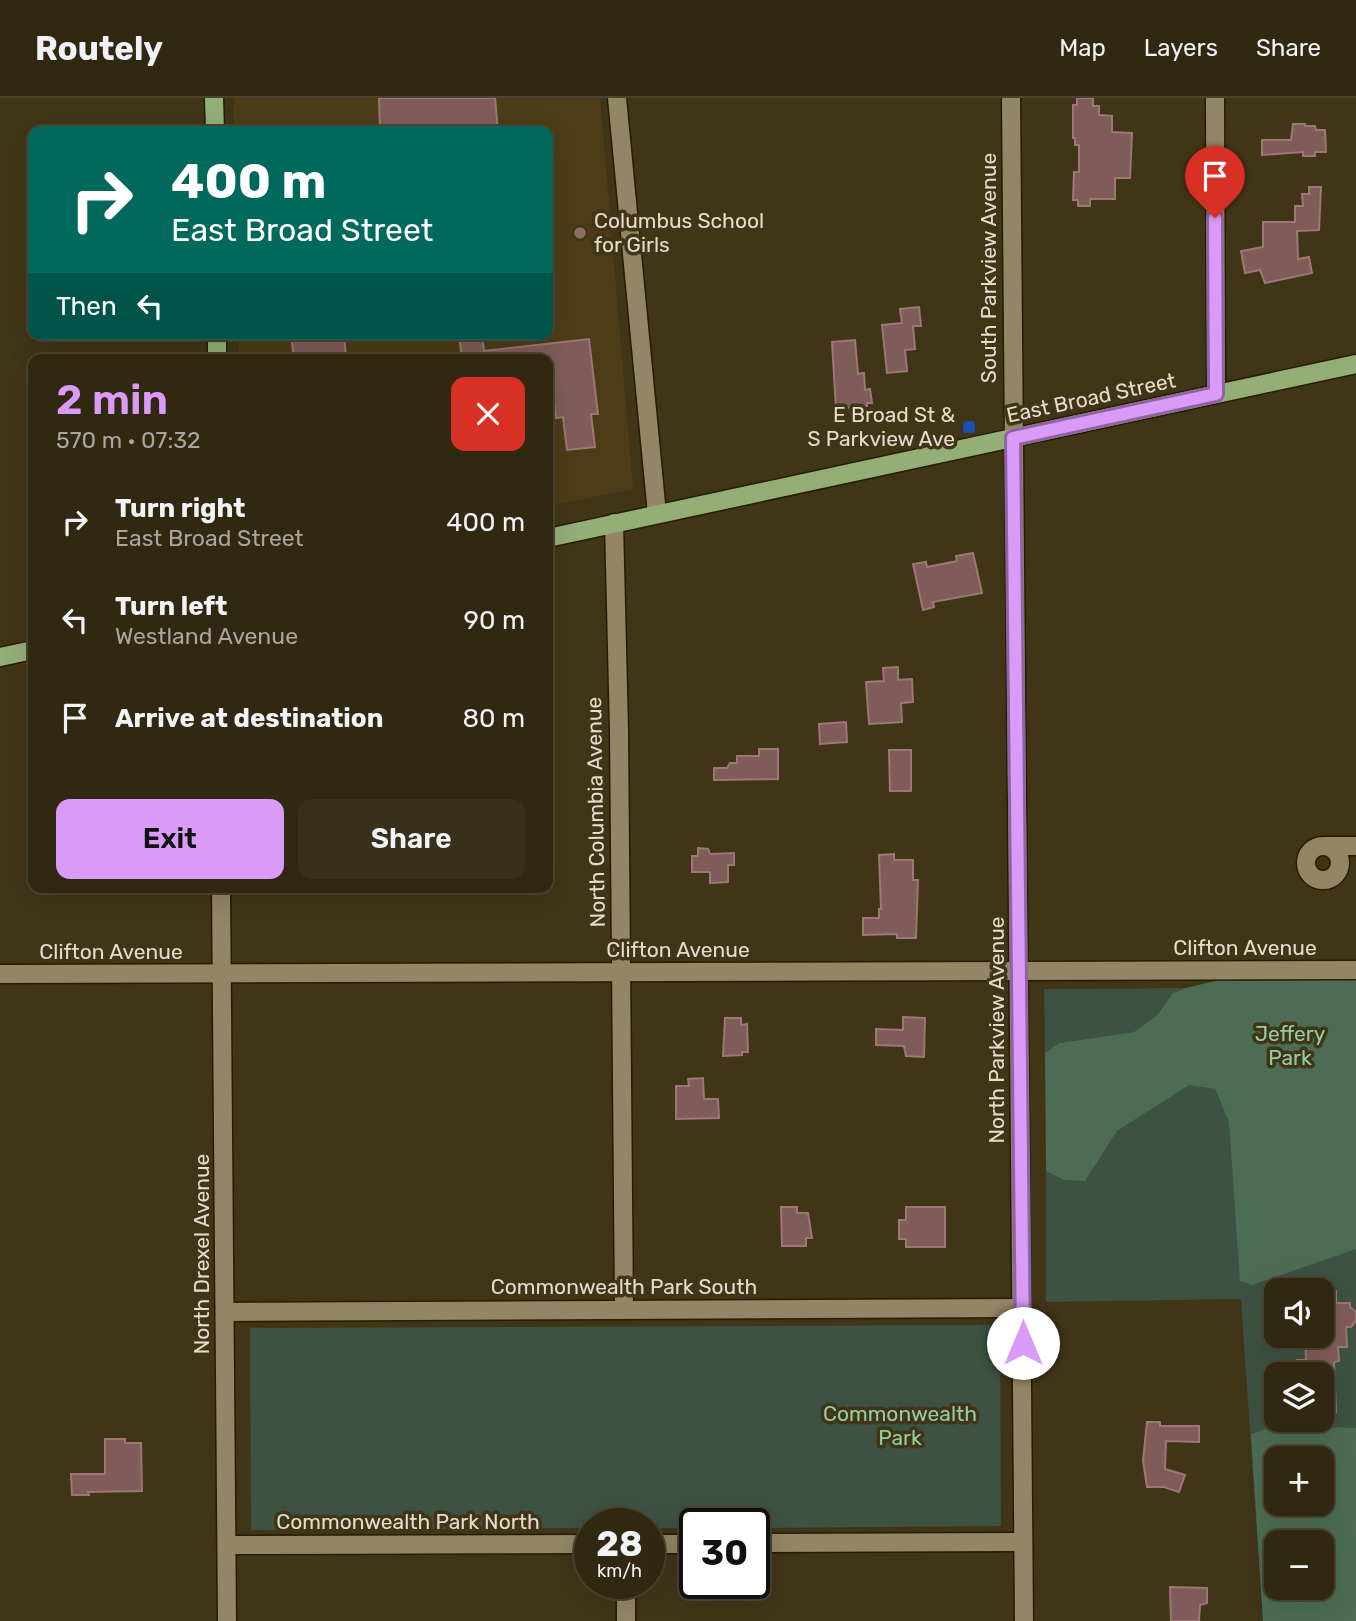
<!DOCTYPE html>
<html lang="en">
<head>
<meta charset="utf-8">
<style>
  :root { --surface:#312812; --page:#39301b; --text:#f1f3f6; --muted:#a8a69f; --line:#4c4432; --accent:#da9af7 }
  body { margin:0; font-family:Rubik,sans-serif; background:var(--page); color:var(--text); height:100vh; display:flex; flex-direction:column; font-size:26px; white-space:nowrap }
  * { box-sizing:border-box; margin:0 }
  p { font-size:23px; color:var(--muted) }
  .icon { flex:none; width:38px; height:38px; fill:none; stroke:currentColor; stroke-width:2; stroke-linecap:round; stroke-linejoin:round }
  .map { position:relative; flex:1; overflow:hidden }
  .side { position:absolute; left:28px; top:256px; width:525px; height:539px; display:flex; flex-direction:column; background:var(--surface); border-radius:14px; box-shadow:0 7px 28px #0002,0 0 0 2px var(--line) }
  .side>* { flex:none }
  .hud { position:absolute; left:28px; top:28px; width:525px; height:214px; border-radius:14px; box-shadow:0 7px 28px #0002,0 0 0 2px var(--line); background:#00695c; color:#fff; overflow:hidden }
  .fabs { position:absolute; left:1264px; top:1180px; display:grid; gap:14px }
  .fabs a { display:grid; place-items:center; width:70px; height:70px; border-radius:14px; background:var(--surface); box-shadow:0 7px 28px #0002,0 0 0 2px var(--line); font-size:35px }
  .speed { position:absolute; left:574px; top:1410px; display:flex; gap:14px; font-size:35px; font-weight:700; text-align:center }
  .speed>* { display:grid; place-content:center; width:91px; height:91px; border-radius:50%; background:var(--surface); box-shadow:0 7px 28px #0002,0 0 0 2px var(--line); line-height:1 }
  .speed small { font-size:18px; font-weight:400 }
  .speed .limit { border:4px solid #111; border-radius:10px; background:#fff; color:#111 }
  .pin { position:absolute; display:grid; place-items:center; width:60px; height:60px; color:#fff; margin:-72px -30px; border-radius:50% 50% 50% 0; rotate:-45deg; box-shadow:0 0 7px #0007 }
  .pin .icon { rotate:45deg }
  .me { position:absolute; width:77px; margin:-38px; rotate:0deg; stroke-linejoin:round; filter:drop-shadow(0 0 5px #0008) }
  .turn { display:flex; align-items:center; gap:24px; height:147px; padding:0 28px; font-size:32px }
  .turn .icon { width:91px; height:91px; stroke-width:2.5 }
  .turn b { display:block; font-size:49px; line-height:60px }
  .then { display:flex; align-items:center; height:66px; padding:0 28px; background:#0003; gap:14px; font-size:26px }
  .round { display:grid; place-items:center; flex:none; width:74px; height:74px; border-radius:14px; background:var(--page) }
  .headline { display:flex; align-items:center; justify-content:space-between; height:119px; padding:0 28px }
  h1 { font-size:42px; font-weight:600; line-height:52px; color:var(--accent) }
  .cta { display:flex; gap:14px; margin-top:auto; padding:14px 28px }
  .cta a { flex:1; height:80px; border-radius:14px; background:var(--accent); color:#111; font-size:28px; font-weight:600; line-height:80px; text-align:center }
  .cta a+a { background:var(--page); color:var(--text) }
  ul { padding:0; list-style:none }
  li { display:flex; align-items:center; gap:21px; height:98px; padding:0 28px }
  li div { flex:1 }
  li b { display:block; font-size:26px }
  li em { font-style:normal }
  header { display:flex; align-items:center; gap:42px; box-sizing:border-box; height:98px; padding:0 35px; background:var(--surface); border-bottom:2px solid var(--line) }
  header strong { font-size:33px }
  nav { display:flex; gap:38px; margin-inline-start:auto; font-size:24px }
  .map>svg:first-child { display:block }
</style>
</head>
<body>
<header>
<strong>Routely</strong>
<nav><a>Map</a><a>Layers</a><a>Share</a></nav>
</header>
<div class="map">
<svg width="1356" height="1523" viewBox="0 0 1356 1523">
  <rect width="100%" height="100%" fill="#413518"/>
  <path fill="#4c3d18" d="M 234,0 L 600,0 L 633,391 L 548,408 L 548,261 L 239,261 L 238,236 L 548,236 L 548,33 L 234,33 Z"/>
  <g fill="#3d5242" fill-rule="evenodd">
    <path d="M 1356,881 L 1356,1523 L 1263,1523 L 1241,1201 L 1046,1204 L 1046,1073 L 1064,1082 L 1085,1082 L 1117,1033 L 1189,986 L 1215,991 L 1228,1021 L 1219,882 ZM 1276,1192 L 1321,1192 L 1321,1237 L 1276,1237 ZM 1276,1276 L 1321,1276 L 1321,1321 L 1276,1321 ZM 1276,1360 L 1321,1360 L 1321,1405 L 1276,1405 ZM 1276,1444 L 1321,1444 L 1321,1489 L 1276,1489 Z"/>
    <path d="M 1186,890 L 1173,895 L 1157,917 L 1134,934 L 1059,945 L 1045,955 L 1044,891 Z"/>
    <path d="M 1000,1227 L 1001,1428 L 754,1430 L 754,1426 L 695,1426 L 695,1430 L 649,1430 L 649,1426 L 590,1426 L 590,1430 L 251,1432 L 250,1230 Z"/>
  </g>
  <g fill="#4c6d54" fill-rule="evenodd">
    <path d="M 1356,881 L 1356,1151 L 1252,1187 L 1240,1183 L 1229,1024 L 1215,991 L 1189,987 L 1117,1033 L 1085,1083 L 1064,1082 L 1046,1073 L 1045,955 L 1059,945 L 1134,934 L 1157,917 L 1173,895 L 1186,890 L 1219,882 Z"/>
    <path d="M 1274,1328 L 1356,1330 L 1356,1523 L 1263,1523 L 1251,1336 ZM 1276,1360 L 1321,1360 L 1321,1405 L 1276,1405 ZM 1276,1444 L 1321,1444 L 1321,1489 L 1276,1489 Z"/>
  </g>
  <g fill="#7f5c59" stroke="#9d7774" stroke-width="2">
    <path d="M 379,0 L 495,0 L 498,33 L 380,33 Z"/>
    <path d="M 1077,0 L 1093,0 L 1093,8 L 1099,8 L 1099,17 L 1112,18 L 1112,34 L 1132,35 L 1130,80 L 1115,80 L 1115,101 L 1090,101 L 1090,108 L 1078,108 L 1078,102 L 1073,102 L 1074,74 L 1079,74 L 1079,47 L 1075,47 L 1075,40 L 1073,40 L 1073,7 L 1077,7 Z"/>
    <path d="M 1293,26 L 1305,26 L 1305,28 L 1315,28 L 1316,32 L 1325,32 L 1326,54 L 1315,54 L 1315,58 L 1303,58 L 1303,54 L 1262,57 L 1262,42 L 1291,42 Z"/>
    <path d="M 1309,89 L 1321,89 L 1319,132 L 1297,133 L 1298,161 L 1309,159 L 1312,175 L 1265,185 L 1260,172 L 1245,175 L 1241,153 L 1263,149 L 1263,124 L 1295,124 L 1295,108 L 1303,108 L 1302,96 L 1309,96 Z"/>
    <path d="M 919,209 L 921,228 L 913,228 L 915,251 L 905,252 L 907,273 L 887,275 L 882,227 L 902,225 L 900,211 Z"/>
    <path d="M 291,236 L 344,236 L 346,261 L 294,261 Z"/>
    <path d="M 459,236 L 482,236 L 484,253 L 589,241 L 598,316 L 591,316 L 595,349 L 567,352 L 563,319 L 556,320 L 548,261 L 462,261 Z"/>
    <path d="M 855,242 L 858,276 L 864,275 L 865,292 L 870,291 L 872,305 L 867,305 L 867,308 L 836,311 L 832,244 Z"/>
    <path d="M 973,455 L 982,495 L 933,504 L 934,509 L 923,512 L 913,466 L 926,464 L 927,469 L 957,463 L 956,458 Z"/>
    <path d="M 898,569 L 898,582 L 912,581 L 913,604 L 901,605 L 902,624 L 869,626 L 866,584 L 884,583 L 883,570 Z"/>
    <path d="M 846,624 L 847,644 L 820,646 L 819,626 Z"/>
    <path d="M 759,651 L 778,651 L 778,681 L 714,682 L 714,670 L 727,670 L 730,665 L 737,665 L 737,658 L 759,658 Z"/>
    <path d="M 889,652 L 911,652 L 911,693 L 890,693 Z"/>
    <path d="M 698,750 L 708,751 L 710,756 L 734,755 L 734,767 L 728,767 L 728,784 L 710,785 L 710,774 L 692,774 L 692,758 L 698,758 Z"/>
    <path d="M 894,756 L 894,762 L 913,762 L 913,782 L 918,782 L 916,840 L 897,840 L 897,836 L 863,837 L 863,820 L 879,820 L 879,811 L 881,811 L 879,757 Z"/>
    <path d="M 903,919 L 925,920 L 924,959 L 906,958 L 904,948 L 876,947 L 876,931 L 903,932 Z"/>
    <path d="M 725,920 L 741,920 L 741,927 L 747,926 L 748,954 L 742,954 L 742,957 L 723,958 Z"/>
    <path d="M 703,980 L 704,1001 L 718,1001 L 719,1020 L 676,1021 L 676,988 L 689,988 L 688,981 Z"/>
    <path d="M 781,1109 L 797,1109 L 797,1115 L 808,1115 L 812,1140 L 806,1140 L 806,1148 L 782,1148 Z"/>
    <path d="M 906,1109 L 945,1109 L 945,1149 L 906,1149 L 906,1141 L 899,1141 L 899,1122 L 906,1122 Z"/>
    <path d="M 1336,1193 L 1336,1205 L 1350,1205 L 1350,1209 L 1356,1214 L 1356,1223 L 1351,1229 L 1346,1229 L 1347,1249 L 1338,1249 L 1339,1263 L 1334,1264 L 1336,1314 L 1321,1314 L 1321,1276 L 1297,1276 L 1297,1262 L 1306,1262 L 1305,1237 L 1321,1237 L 1321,1194 Z"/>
    <path d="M 1147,1324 L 1160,1324 L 1160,1328 L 1199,1328 L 1199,1344 L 1166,1343 L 1165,1371 L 1185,1377 L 1179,1394 L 1164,1389 L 1147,1389 L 1143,1363 Z"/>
    <path d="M 105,1341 L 125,1341 L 125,1345 L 141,1345 L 142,1393 L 88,1394 L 89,1397 L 72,1397 L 71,1376 L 105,1376 Z"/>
    <path d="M 1170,1489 L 1207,1490 L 1207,1505 L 1200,1507 L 1199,1523 L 1171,1523 Z"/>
  </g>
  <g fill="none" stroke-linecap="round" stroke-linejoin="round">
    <g stroke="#271c00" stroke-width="21">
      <g id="minor">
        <path d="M 617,0 L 657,416"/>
        <path d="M 1011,0 L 1024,1523"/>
        <path d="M 1215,0 L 1216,296"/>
        <path d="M 614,425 L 619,633 L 624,1212"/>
        <circle cx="1323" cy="765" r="17"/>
        <path d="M 1325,748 L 1356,748"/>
        <path d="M 221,789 L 227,1523"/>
        <path d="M 0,876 L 1356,872"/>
        <path d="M 225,1214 L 1022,1210"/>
        <path d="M 754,1445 L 1023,1444"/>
        <path d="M 649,1446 L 695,1446"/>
        <path d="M 227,1447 L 590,1446"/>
        <path d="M 626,1486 L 626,1523"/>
      </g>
    </g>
    <g stroke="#271c00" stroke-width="21">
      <g id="major">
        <path d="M 214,0 L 215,33"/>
        <path d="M 217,236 L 217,261"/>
        <path d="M 548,440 L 1356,266"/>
        <path d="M 0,559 L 33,552"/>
      </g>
    </g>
    <use href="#minor" stroke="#938666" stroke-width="18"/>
    <use href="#major" stroke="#93af76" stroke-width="18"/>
  </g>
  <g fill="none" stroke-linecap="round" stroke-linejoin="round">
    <g stroke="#8e64a1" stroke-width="18">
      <path id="route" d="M 1023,1245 L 1013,340 L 1216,296 L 1215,120"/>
    </g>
    <use href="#route" stroke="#da9af7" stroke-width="12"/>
  </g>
  <circle fill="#8d6e63" stroke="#413518" stroke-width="2.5" cx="580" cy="135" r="7"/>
  <rect fill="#1a4fb4" stroke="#413518" stroke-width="2.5" x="962" y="322" width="14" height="14" rx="3.5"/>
  <g text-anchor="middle" stroke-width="7" stroke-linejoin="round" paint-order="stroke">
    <g font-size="21" fill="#e4ddcc" stroke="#413518" text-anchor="start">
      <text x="594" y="130">Columbus School<tspan x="594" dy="24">for Girls</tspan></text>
      <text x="955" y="324" text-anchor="end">E Broad St &amp;<tspan x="955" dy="24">S Parkview Ave</tspan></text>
    </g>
    <g font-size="21" fill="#e4ddcc" stroke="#413518">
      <text transform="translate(989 170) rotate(-90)" y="7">South Parkview Avenue</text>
      <text transform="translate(1091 300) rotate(-12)" y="7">East Broad Street</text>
      <text transform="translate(596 714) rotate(-91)" y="7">North Columbia Avenue</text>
      <text x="1245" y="857">Clifton Avenue</text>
      <text x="678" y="859">Clifton Avenue</text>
      <text x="111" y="861">Clifton Avenue</text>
      <text transform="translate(997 932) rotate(-90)" y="7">North Parkview Avenue</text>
      <text transform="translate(202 1156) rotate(-90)" y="7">North Drexel Avenue</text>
      <text x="624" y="1196">Commonwealth Park South</text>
      <text x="408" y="1431">Commonwealth Park North</text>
    </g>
    <g font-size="21" fill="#95cea2" stroke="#413518">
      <text x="1290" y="943">Jeffery<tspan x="1290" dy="24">Park</tspan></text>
      <text x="900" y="1323">Commonwealth<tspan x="900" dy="24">Park</tspan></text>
    </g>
  </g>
</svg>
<div class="fabs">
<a><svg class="icon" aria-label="sound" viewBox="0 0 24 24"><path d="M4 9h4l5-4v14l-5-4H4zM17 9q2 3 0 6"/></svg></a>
<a><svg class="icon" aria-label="layers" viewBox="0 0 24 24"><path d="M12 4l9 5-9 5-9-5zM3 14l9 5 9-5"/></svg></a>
<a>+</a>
<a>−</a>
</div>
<div class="speed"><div>28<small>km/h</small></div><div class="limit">30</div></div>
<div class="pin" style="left:1215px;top:120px;background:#d93025"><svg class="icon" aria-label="arrive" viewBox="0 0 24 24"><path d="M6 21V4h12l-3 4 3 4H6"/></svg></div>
<svg class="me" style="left:1023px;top:1245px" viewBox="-20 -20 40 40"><circle r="19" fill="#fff"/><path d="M0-13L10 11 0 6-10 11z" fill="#da9af7"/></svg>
<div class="hud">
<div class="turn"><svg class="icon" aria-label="right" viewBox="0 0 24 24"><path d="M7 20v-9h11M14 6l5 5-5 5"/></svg><div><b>400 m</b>East Broad Street</div></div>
<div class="then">Then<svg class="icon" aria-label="left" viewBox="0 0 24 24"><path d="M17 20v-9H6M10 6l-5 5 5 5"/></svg></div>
</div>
<section class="side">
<div class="headline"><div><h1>2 min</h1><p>570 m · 07:32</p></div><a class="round" style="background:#d93025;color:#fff"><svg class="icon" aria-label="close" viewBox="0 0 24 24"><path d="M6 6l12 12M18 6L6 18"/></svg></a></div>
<ul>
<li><svg class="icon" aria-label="right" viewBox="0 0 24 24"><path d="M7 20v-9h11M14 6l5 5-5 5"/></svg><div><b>Turn right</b><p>East Broad Street</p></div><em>400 m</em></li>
<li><svg class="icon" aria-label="left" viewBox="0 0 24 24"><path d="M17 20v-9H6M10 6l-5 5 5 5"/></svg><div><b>Turn left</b><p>Westland Avenue</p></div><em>90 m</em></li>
<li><svg class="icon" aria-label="arrive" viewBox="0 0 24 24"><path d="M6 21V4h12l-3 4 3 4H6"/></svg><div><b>Arrive at destination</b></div><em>80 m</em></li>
</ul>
<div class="cta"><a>Exit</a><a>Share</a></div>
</section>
</div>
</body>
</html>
